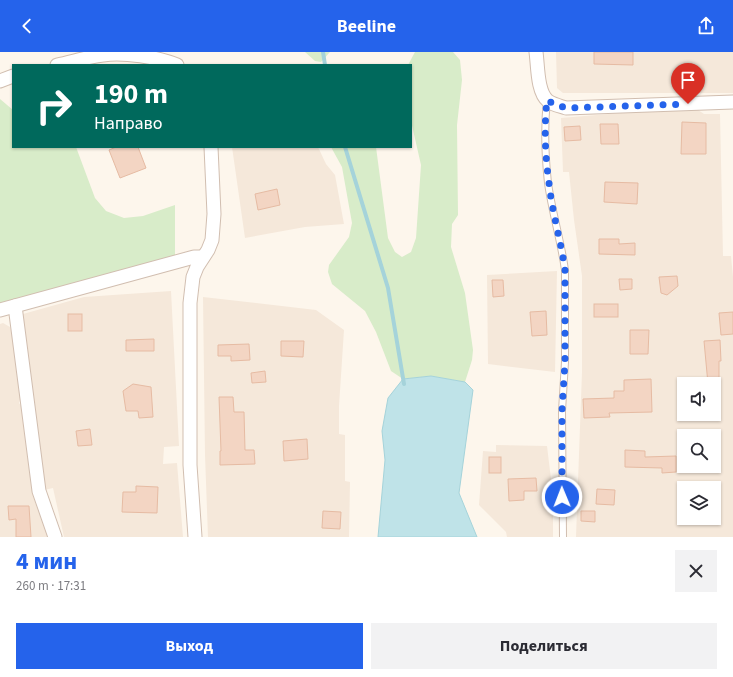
<!DOCTYPE html>
<html lang="ru">
<head>
<meta charset="utf-8">
<style>
  :root { --surface:#fff; --page:#f2f2f3; --text:#2b2b33; --muted:#7c7c81; --accent:#2563eb }
  body { margin:0; font-family:"Source Sans 3",sans-serif; background:var(--page); color:var(--text); height:100vh; display:flex; flex-direction:column; font-size:15px; white-space:nowrap }
  * { box-sizing:border-box; margin:0 }
  p { font-size:13px; color:var(--muted) }
  .icon { flex:none; width:22px; height:22px; fill:none; stroke:currentColor; stroke-width:2; stroke-linecap:round; stroke-linejoin:round }
  .map { position:relative; height:485px; overflow:hidden }
  .side { display:flex; flex-direction:column; background:var(--surface); flex:1 }
  .side>* { flex:none }
  .top-card { position:absolute; left:12px; top:12px; width:400px; height:84px; border-radius:0px; box-shadow:0 1px 3px #0004; background:#00695c; color:#fff; overflow:hidden }
  .buttons { position:absolute; left:677px; top:325px; display:grid; gap:8px }
  .buttons a { display:grid; place-items:center; width:44px; height:44px; border-radius:0px; background:var(--surface); box-shadow:0 1px 3px #0004; font-size:20px }
  .pin { position:absolute; display:grid; place-items:center; width:34px; height:34px; color:#fff; margin:-41px -17px; border-radius:50% 50% 50% 0; rotate:-45deg; box-shadow:0 0 4px #0007 }
  .pin .icon { rotate:45deg }
  .me { position:absolute; width:44px; margin:-22px; rotate:359deg; stroke-linejoin:round; filter:drop-shadow(0 0 3px #0008) }
  .turn { display:flex; align-items:center; gap:14px; height:84px; padding:0 16px; font-size:18px }
  .turn .icon { width:52px; height:52px; stroke-width:2.5 }
  .turn b { display:block; font-size:28px; line-height:34px }
  .round { display:grid; place-items:center; flex:none; width:42px; height:42px; border-radius:0px; background:var(--page) }
  .headline { display:flex; align-items:center; justify-content:space-between; height:68px; padding:0 16px }
  h1 { font-size:24px; font-weight:700; line-height:30px; color:var(--accent) }
  .action { display:flex; gap:8px; margin-top:auto; padding:8px 16px }
  .action a { flex:1; height:46px; border-radius:0px; background:var(--accent); color:#fff; font-size:16px; font-weight:700; line-height:46px; text-align:center }
  .action a+a { background:var(--page); color:var(--text) }
  header { display:flex; justify-content:space-between; align-items:center; height:52px; padding:0 16px; background:var(--accent); color:#fff; font-size:18px; font-weight:700 }
  .map>svg:first-child { display:block }
</style>
</head>
<body>
<header><svg class="icon" aria-label="back" viewBox="0 0 24 24"><path d="M15 5l-7 7 7 7"/></svg>Beeline<svg class="icon" aria-label="share" viewBox="0 0 24 24"><path d="M12 15V3M7 8l5-5 5 5M5 13v7h14v-7"/></svg></header>
<div class="map">
<svg width="733" height="485" viewBox="0 0 733 485">
  <rect width="100%" height="100%" fill="#fdf6ec"/>
  <g fill="#f5e8da" fill-rule="evenodd">
    <path d="M 556,0 L 733,0 L 733,41 L 563,41 L 557,36 Z"/>
    <path d="M 698,58 L 704,62 L 720,62 L 723,204 L 731,204 L 733,225 L 733,485 L 576,485 L 582,320 L 582,224 L 574,168 L 569,120 L 563,120 L 561,66 L 645,59 ZM 684,332 L 714,332 L 714,362 L 684,362 ZM 684,384 L 714,384 L 714,414 L 684,414 ZM 684,436 L 714,436 L 714,466 L 684,466 Z"/>
    <path d="M 232,95 L 318,95 L 326,112 L 335,123 L 344,172 L 305,175 L 245,186 Z"/>
    <path d="M 557,219 L 555,320 L 488,312 L 487,223 Z"/>
    <path d="M 171,239 L 179,394 L 164,395 L 163,412 L 177,411 L 183,485 L 64,485 L 53,436 L 44,438 L 23,273 L 23,262 L 84,245 Z"/>
    <path d="M 203,245 L 316,258 L 344,278 L 339,354 L 339,382 L 345,383 L 345,429 L 350,430 L 349,485 L 208,485 L 205,403 Z"/>
    <path d="M 3,271 L 10,275 L 17,301 L 22,339 L 19,351 L 23,357 L 27,402 L 35,450 L 49,485 L 0,485 L 0,272 Z"/>
    <path d="M 496,393 L 547,394 L 553,444 L 553,485 L 507,485 L 506,480 L 479,453 L 483,399 L 496,400 Z"/>
  </g>
  <g fill="#d8ecc9">
    <path d="M 305,0 L 330,0 L 321,10 L 315,9 Z"/>
    <path d="M 415,0 L 453,0 L 460,8 L 462,28 L 457,73 L 458,163 L 452,172 L 451,195 L 465,241 L 473,298 L 472,308 L 465,330 L 431,324 L 403,327 L 391,319 L 376,280 L 365,259 L 332,232 L 328,220 L 329,213 L 349,185 L 352,171 L 342,115 L 331,95 L 376,95 L 388,186 L 395,200 L 402,205 L 411,200 L 416,186 L 421,113 L 411,69 L 411,13 L 408,13 Z"/>
    <path d="M 0,47 L 13,58 L 13,95 L 76,95 L 95,146 L 106,159 L 124,166 L 143,164 L 175,153 L 175,208 L 0,254 Z"/>
  </g>
  <path fill="#bfe3e8" stroke="#a5d3da" d="M 431,324 L 465,330 L 473,338 L 459,441 L 477,485 L 378,485 L 385,408 L 382,379 L 388,346 L 403,327 Z"/>
  <g fill="none" stroke-linecap="round" stroke-linejoin="round">
    <g stroke="#a5d3da" stroke-width="4">
      <path d="M 323,0 L 325,13"/>
      <path d="M 345,95 L 388,236 L 404,332"/>
    </g>
  </g>
  <g fill="#f3d5c3" stroke="#e6bba3">
    <path d="M 594,0 L 633,0 L 633,13 L 594,12 Z"/>
    <path d="M 682,70 L 706,71 L 706,102 L 681,102 Z"/>
    <path d="M 600,72 L 618,72 L 619,92 L 601,92 Z"/>
    <path d="M 580,74 L 581,88 L 565,89 L 564,75 Z"/>
    <path d="M 116,95 L 138,95 L 146,116 L 120,126 L 109,98 Z"/>
    <path d="M 605,130 L 638,131 L 637,152 L 604,150 Z"/>
    <path d="M 277,137 L 280,153 L 258,158 L 255,142 Z"/>
    <path d="M 599,187 L 619,187 L 619,192 L 635,191 L 635,203 L 599,202 Z"/>
    <path d="M 677,224 L 678,234 L 667,243 L 661,241 L 659,225 Z"/>
    <path d="M 619,227 L 632,227 L 632,237 L 620,238 Z"/>
    <path d="M 492,228 L 503,228 L 504,244 L 493,245 Z"/>
    <rect x="594" y="252" width="24" height="13"/>
    <path d="M 546,259 L 547,283 L 532,284 L 530,260 Z"/>
    <path d="M 733,260 L 733,282 L 721,283 L 719,261 Z"/>
    <rect x="68" y="262" width="14" height="17"/>
    <path d="M 630,278 L 649,278 L 648,302 L 630,302 Z"/>
    <path d="M 154,287 L 154,299 L 126,299 L 126,288 Z"/>
    <path d="M 720,288 L 721,309 L 719,309 L 719,332 L 708,332 L 704,289 Z"/>
    <path d="M 281,289 L 304,289 L 303,305 L 281,304 Z"/>
    <path d="M 249,292 L 250,308 L 231,309 L 231,304 L 218,304 L 218,293 Z"/>
    <path d="M 265,319 L 266,330 L 252,331 L 251,321 Z"/>
    <path d="M 651,327 L 652,360 L 609,361 L 610,365 L 584,366 L 583,347 L 614,346 L 614,339 L 624,339 L 624,328 Z"/>
    <path d="M 133,332 L 151,335 L 153,365 L 139,366 L 138,359 L 126,359 L 123,339 Z"/>
    <path d="M 219,345 L 233,345 L 234,360 L 244,360 L 245,398 L 254,398 L 255,412 L 220,413 L 220,399 L 221,399 Z"/>
    <path d="M 90,377 L 92,393 L 78,394 L 76,379 Z"/>
    <path d="M 307,387 L 308,407 L 284,409 L 283,389 Z"/>
    <path d="M 625,398 L 645,399 L 645,405 L 676,404 L 676,420 L 662,421 L 662,416 L 625,415 Z"/>
    <rect x="489" y="405" width="12" height="16"/>
    <path d="M 536,426 L 537,439 L 524,439 L 524,448 L 509,449 L 508,427 Z"/>
    <path d="M 136,434 L 158,435 L 157,461 L 122,460 L 123,440 L 136,440 Z"/>
    <path d="M 597,437 L 615,438 L 614,453 L 596,452 Z"/>
    <path d="M 8,454 L 29,454 L 31,485 L 16,485 L 16,467 L 9,468 Z"/>
    <path d="M 323,459 L 341,460 L 340,477 L 322,476 Z"/>
    <path d="M 581,459 L 595,459 L 595,470 L 581,469 Z"/>
  </g>
  <g fill="none" stroke-linecap="round" stroke-linejoin="round">
    <g stroke="#d1beb0" stroke-width="8">
      <path id="service" d="M 547,48 C 544,75 545,103 548,131 C 552,160 561,189 565,218 L 565,310 L 562,359 L 563,485"/>
    </g>
    <g stroke="#d1beb0" stroke-width="15">
      <g id="minor">
        <path d="M 536,0 C 538,14 537,40 548,49 C 554,53 560,54 566,56 L 733,50"/>
        <path d="M 57,13 C 72,10 87,5 103,3 C 123,0 158,5 177,13"/>
        <path d="M 0,29 L 13,24"/>
        <path d="M 15,254 L 39,439 L 55,485"/>
        <path d="M 0,258 L 194,205 L 203,205"/>
        <path d="M 195,485 L 190,413 L 190,251 L 193,225 L 197,215 L 208,198 L 212,188 L 214,162 L 211,95"/>
      </g>
    </g>
    <use href="#service" stroke="#fff" stroke-width="6"/>
    <use href="#minor" stroke="#fff" stroke-width="13"/>
  </g>
  <g fill="none" stroke-linecap="round" stroke-linejoin="round">
    <path stroke="#2563eb" stroke-width="7" stroke-dasharray="0 12.6" d="M 562,445 L 562,359 L 565,310 L 565,218 C 561,189 552,160 549,131 C 545,103 544,75 547,48 L 554,52 L 566,56 L 688,52"/>
  </g>
</svg>
<div class="buttons">
<a><svg class="icon" aria-label="sound" viewBox="0 0 24 24"><path d="M4 9h4l5-4v14l-5-4H4zM17 9q2 3 0 6"/></svg></a>
<a><svg class="icon" aria-label="search" viewBox="0 0 24 24"><circle cx="10" cy="10" r="6"/><path d="M15 15l6 6"/></svg></a>
<a><svg class="icon" aria-label="layers" viewBox="0 0 24 24"><path d="M12 4l9 5-9 5-9-5zM3 14l9 5 9-5"/></svg></a>
</div>
<div class="pin" style="left:688px;top:52px;background:#d93025"><svg class="icon" aria-label="arrive" viewBox="0 0 24 24"><path d="M6 21V4h12l-3 4 3 4H6"/></svg></div>
<svg class="me" style="left:562px;top:445px" viewBox="-20 -20 40 40"><circle r="17" fill="#2563eb" stroke="#fff" stroke-width="3"/><path d="M0-11L8 9 0 5-8 9z" fill="#fff"/></svg>
<div class="top-card">
<div class="turn"><svg class="icon" aria-label="right" viewBox="0 0 24 24"><path d="M7 20v-9h11M14 6l5 5-5 5"/></svg><div><b>190 m</b>Направо</div></div>
</div>
</div>
<section class="side">
<div class="headline"><div><h1>4 мин</h1><p>260 m · 17:31</p></div><a class="round"><svg class="icon" aria-label="close" viewBox="0 0 24 24"><path d="M6 6l12 12M18 6L6 18"/></svg></a></div>
<div class="action"><a>Выход</a><a>Поделиться</a></div>
</section>
</body>
</html>
